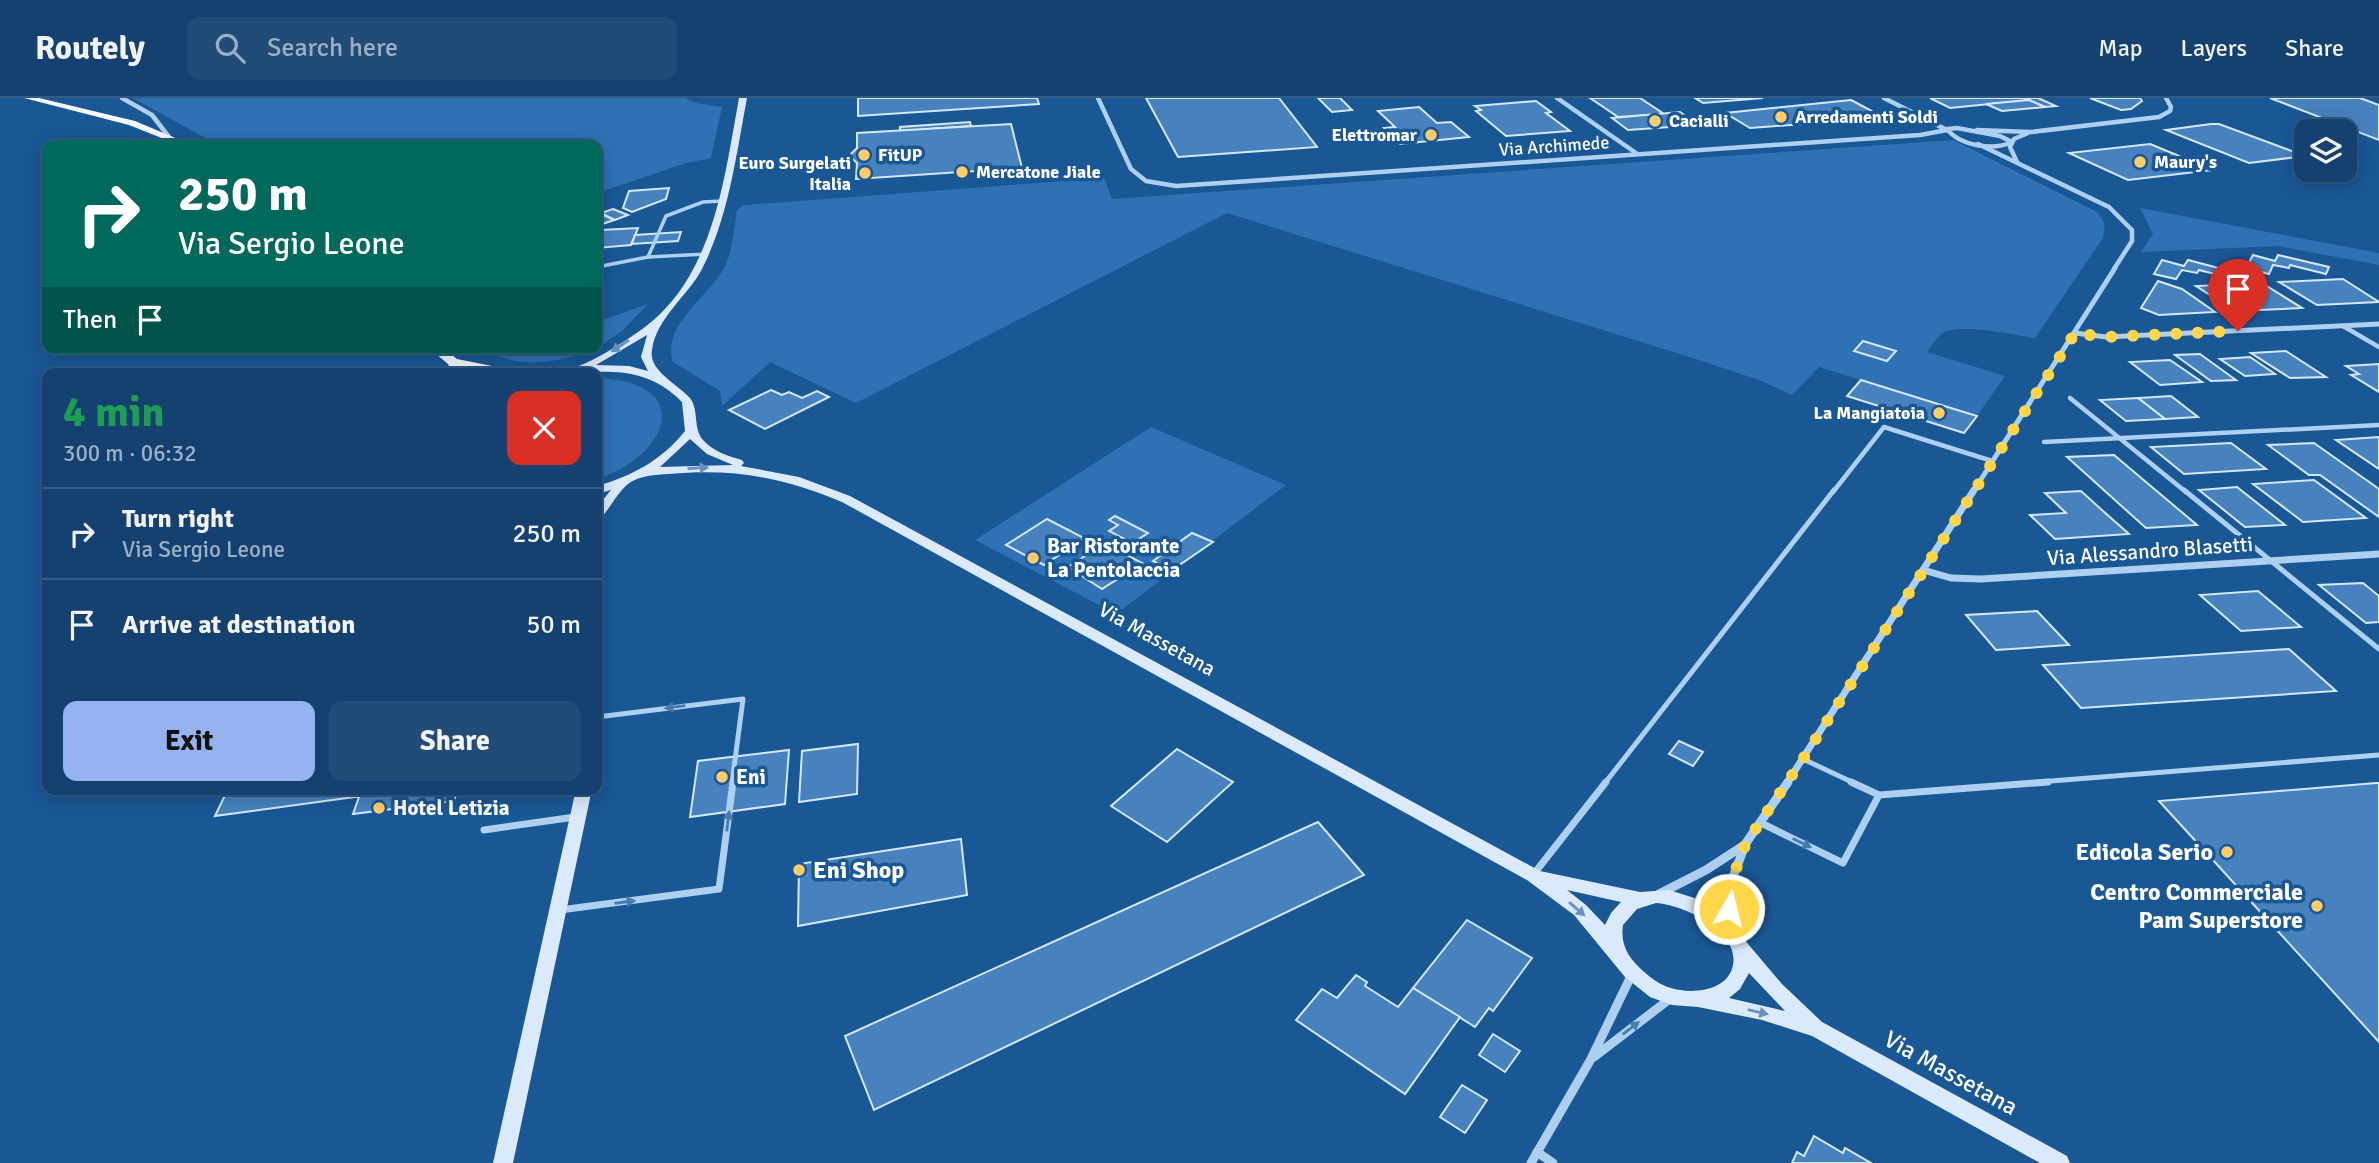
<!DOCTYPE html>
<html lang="en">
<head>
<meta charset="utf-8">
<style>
  :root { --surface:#144170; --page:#214c78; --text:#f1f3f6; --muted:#9dafc3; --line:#335a83; --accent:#95b2f1 }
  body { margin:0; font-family:Signika,sans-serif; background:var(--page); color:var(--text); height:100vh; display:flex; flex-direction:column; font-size:26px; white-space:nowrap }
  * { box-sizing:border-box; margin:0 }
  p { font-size:23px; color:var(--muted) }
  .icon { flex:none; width:38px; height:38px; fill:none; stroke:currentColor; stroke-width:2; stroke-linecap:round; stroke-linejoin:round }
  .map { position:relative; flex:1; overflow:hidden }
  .side { position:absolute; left:42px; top:270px; width:560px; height:427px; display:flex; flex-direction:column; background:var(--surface); border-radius:14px; box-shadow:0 4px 18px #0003,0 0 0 2px var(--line) }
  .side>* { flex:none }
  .top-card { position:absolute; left:42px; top:42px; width:560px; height:214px; border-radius:14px; box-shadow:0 4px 18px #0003,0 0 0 2px var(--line); background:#00695c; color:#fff; overflow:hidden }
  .buttons { position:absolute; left:2294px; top:21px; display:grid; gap:14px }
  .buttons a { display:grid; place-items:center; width:63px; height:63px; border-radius:14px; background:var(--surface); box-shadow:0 4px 18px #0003,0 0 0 2px var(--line); font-size:35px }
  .pin { position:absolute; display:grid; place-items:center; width:60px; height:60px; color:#fff; margin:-72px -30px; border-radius:50% 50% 50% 0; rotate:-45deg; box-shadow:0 0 7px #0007 }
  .pin .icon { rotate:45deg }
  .me { position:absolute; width:77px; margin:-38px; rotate:8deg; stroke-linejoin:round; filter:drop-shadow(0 0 5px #0008) }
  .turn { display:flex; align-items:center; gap:24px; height:147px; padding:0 21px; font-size:32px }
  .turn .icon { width:91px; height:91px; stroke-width:2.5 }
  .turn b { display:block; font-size:49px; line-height:60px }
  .then { display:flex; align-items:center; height:66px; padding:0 21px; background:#0003; gap:14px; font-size:26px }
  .round { display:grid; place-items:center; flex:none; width:74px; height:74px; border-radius:14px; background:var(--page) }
  .head { display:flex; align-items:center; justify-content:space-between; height:119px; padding:0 21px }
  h1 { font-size:42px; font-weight:800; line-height:52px; color:#1e9e55 }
  .primary-button { display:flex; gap:14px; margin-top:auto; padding:14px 21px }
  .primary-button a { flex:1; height:80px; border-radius:14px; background:var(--accent); color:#111; font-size:28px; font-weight:800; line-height:80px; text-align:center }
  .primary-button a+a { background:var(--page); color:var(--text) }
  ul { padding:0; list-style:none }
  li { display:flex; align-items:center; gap:21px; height:91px; padding:0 21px; border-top:2px solid var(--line) }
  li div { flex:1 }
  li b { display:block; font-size:26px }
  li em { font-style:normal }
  header { display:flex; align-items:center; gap:42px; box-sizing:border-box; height:98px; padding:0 35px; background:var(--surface); border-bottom:2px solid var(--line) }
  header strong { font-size:33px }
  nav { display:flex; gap:38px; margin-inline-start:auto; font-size:24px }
  .search { width:490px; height:63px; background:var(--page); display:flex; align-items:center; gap:18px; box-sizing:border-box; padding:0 24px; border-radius:14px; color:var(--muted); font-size:26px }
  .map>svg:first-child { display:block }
</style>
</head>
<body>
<header>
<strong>Routely</strong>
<div class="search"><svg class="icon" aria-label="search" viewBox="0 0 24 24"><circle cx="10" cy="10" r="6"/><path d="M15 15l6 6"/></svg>Search here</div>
<nav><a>Map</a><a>Layers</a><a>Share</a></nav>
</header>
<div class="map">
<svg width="2379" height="1065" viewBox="0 0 2379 1065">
  <rect width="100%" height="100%" fill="#1a5795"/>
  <g fill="#2e71b4">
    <path d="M 133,0 L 685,0 L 696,5 L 722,9 L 711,60 L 686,65 L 597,95 L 597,47 L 218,47 Z"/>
    <path d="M 1953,42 L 2097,114 C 2105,123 2106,129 2103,140 L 2035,240 C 2013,237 1959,224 1941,236 C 1936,240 1931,249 1927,254 L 2005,278 L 1977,318 L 1819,269 L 1792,297 L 1759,282 L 1699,262 L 1227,115 L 856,305 L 770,264 L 722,308 L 720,293 L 673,264 C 661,224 712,198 726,166 C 733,150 734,129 737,112 L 744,107 L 1104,80 L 1112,101 Z"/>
    <path d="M 2140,110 L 2379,155 L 2379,167 L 2278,148 L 2141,154 L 2153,136 Z"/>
    <path d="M 648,206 L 622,233 L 597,250 L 597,224 Z"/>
    <path d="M 525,250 L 597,250 C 564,262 532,271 498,258 Z"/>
    <path d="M 597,280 C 697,284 669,358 597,381 Z"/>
    <path d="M 1151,329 L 1286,387 L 1116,516 L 975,442 Z"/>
  </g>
  <g fill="#4782be" stroke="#d3e8fb" stroke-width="2">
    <path d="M 858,0 L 1037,0 L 1039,6 L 858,18 Z"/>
    <path d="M 1146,0 L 1279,0 L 1317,49 L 1178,59 Z"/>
    <path d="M 1318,0 L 1340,0 L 1352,12 L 1332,14 Z"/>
    <path d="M 1590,0 L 1640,0 L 1664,16 L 1618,19 Z"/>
    <path d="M 1695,0 L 1763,0 L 1703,5 Z"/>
    <path d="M 1930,0 L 2038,0 L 2056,8 L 2045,9 L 2029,2 L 1950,10 Z"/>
    <path d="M 2090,0 L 2140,0 L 2142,3 L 2131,11 L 2121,12 Z"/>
    <path d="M 2270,0 L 2360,0 L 2379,7 L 2379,42 Z"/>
    <path d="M 1851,2 L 1885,20 L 1750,30 L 1725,15 Z"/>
    <path d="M 2029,2 L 2045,9 L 2002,13 L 1986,6 Z"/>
    <path d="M 1536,3 L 1551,14 L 1546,15 L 1570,33 L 1506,38 L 1476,13 L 1481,12 L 1475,8 Z"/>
    <path d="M 1419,9 L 1437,25 L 1451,24 L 1469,39 L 1400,46 L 1384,30 L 1395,29 L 1378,13 Z"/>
    <path d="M 1680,14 L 1699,27 L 1628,32 L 1612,20 Z"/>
    <path d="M 970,24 L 971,28 L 900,33 L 900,29 Z"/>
    <path d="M 1011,26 L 1022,70 L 856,81 L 857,65 L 849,58 L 857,50 L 857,35 Z"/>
    <path d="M 2211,26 L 2219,26 L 2305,58 L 2249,65 L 2166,32 Z"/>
    <path d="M 2150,46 L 2213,72 L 2128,82 L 2069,55 Z"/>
    <path d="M 669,90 L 666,101 L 632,114 L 623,110 L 629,93 Z"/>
    <path d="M 613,111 L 628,117 L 615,122 L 601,115 Z"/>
    <path d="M 597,114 L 614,122 L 597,128 Z"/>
    <path d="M 638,130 L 631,147 L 597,150 L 601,132 Z"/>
    <path d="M 681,134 L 678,143 L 632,146 L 635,137 Z"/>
    <path d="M 2253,157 L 2275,163 L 2278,157 L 2329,169 L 2326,176 L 2290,167 L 2289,170 L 2273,167 L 2269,176 L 2246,170 Z"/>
    <path d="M 2162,162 L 2184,168 L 2188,162 L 2237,175 L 2234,181 L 2199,172 L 2197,175 L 2182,172 L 2176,181 L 2154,176 Z"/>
    <path d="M 2343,181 L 2379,204 L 2317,207 L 2279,184 Z"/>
    <path d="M 2158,183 L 2182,191 L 2215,214 L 2159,217 L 2141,210 Z"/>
    <path d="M 2262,185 L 2302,210 L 2235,213 L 2196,188 Z"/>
    <path d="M 1863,243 L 1896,253 L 1887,263 L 1854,253 Z"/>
    <path d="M 2286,253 L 2326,279 L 2290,280 L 2251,255 Z"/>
    <path d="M 2200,256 L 2236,282 L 2211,283 L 2175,257 Z"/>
    <path d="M 2250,259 L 2275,276 L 2245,278 L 2220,261 Z"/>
    <path d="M 2170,262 L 2202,284 L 2160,287 L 2130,264 Z"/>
    <path d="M 2379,266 L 2379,294 L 2351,277 L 2359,276 L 2346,268 Z"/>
    <path d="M 1861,282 L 1954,311 L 1977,318 L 1964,335 L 1847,298 Z"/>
    <path d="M 771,292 L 782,297 L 789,294 L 802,300 L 817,293 L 829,299 L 765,331 L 729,312 Z"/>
    <path d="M 2171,298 L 2198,319 L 2165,321 L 2138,300 Z"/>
    <path d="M 2138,300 L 2165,321 L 2126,323 L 2100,302 Z"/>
    <path d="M 2379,339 L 2379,371 L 2336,342 Z"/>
    <path d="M 2231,345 L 2266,371 L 2184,376 L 2151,349 Z"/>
    <path d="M 2314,345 L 2379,391 L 2379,419 L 2320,377 L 2309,377 L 2268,347 Z"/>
    <path d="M 2114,357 L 2197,427 L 2146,430 L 2067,359 Z"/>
    <path d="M 2314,382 L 2366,420 L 2303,424 L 2253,386 Z"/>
    <path d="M 2237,389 L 2285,427 L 2245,429 L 2199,392 Z"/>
    <path d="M 2081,393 L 2103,413 L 2129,436 L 2055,441 L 2030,417 L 2066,415 L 2045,395 Z"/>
    <path d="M 1115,418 L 1148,435 L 1132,445 L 1109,433 L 1118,427 L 1109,422 Z"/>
    <path d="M 1047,421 L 1084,440 L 1044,467 L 1006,447 Z"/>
    <path d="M 1192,435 L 1213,444 L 1172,472 L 1153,463 Z"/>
    <path d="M 1105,445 L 1142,465 L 1102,491 L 1068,469 Z"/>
    <path d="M 2363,485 L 2379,498 L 2379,524 L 2366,525 L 2319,487 Z"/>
    <path d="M 2258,493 L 2301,529 L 2241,533 L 2200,497 Z"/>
    <path d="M 2037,513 L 2069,547 L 1996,552 L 1966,517 Z"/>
    <path d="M 2289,551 L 2336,593 L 2081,610 L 2043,567 Z"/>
    <path d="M 1679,643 L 1703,654 L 1693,668 L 1669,656 Z"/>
    <path d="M 858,646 L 857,696 L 799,704 L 802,653 Z"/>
    <path d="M 1177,651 L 1233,684 L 1167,744 L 1111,708 Z"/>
    <path d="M 789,652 L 785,706 L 690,719 L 698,663 Z"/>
    <path d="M 2376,685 L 2379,685 L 2379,944 L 2159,703 Z"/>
    <path d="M 228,691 L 357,691 L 354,699 L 215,718 Z"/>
    <path d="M 357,691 L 458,691 L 454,703 L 353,716 L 359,699 L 354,699 Z"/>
    <path d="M 1318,724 L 1364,777 L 874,1012 L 845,938 Z"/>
    <path d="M 961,741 L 967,797 L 798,828 L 799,766 Z"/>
    <path d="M 1467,822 L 1532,860 L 1493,913 L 1489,910 L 1475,929 L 1413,890 Z"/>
    <path d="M 1356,877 L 1367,884 L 1365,888 L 1398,909 L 1413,890 L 1460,919 L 1405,996 L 1296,922 L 1322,891 L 1337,900 Z"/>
    <path d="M 1493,936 L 1520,953 L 1505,974 L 1479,957 Z"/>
    <path d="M 1462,987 L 1487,1002 L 1465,1035 L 1440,1019 Z"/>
    <path d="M 1814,1038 L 1843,1055 L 1845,1050 L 1871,1065 L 1792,1065 L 1797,1054 L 1804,1058 Z"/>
  </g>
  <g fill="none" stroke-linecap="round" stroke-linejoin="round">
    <g stroke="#adcff0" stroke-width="3.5">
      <path d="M 648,159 L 666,118 L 703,104 L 723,103"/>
      <path d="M 597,169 L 648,159 L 707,156"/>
    </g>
    <g stroke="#adcff0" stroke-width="4.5">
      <path d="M 2343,228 L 2379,249"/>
      <path d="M 2070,300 L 2186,394"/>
      <path d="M 2044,344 L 2379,327"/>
      <path d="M 1833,394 L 1884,329 L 1992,363"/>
    </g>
    <g stroke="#adcff0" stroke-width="5">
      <path d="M 2184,392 L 2379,551"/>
      <path d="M 597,619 L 743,601 L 732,685"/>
      <path d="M 1803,661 L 1854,685"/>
      <path d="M 1605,685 L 1834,392"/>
      <path d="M 2026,685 L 2379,657"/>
    </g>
    <g stroke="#adcff0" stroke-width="7">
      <path d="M 1851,684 L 1879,697 L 2048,684"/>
      <path d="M 1761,725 L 1843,765 L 1879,697"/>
      <path d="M 484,732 L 575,719"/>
      <path d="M 1533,777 L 1606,684"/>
      <path d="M 560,812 L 719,791 L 733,684"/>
    </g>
    <g stroke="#adcff0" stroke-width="4.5">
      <path d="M 122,0 L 152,17 L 169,39"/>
      <path d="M 1098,0 L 1131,71 L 1146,83 L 1176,88 L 1920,37 L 1947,32"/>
      <path d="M 1557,0 L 1636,55"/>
      <path d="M 1884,0 L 1947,32"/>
      <path d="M 1957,30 L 2000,38 L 2012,44 C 1993,53 1960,48 1947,31 Z"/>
      <path d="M 1977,32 L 2031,34 L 2159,19 L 2170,13 L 2171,9 L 2166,0"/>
      <path d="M 1978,46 L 2109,109 L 2132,132 L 2132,143 L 2114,171"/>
      <path d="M 2017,64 L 2010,49 L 2014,41 L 2028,35"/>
    </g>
    <g stroke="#adcff0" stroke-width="5">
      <path d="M 2075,235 L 2106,239 L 2379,226"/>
      <path d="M 1973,394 L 2115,170"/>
    </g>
    <g stroke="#adcff0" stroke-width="7">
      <path d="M 1923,472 L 1951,480 L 1981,481 L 2379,456"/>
      <path d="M 1787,685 L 1974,392"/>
    </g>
    <g stroke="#adcff0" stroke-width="9">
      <path d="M 1659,796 L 1706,772 L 1746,746"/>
      <path d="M 1729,831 L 1729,789 L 1746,745 L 1788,684"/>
      <path d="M 1594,959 L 1671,900"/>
      <path d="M 1537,1054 L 1553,1065"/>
      <path d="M 1531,1065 L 1591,961 L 1632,876"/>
    </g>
    <g fill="#daeafb" fill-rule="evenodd">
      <path d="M 739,0 L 747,0 C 736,58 729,118 702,171 C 688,198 656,220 652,252 C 648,272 677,286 689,299 C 700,311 692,331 704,343 C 714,354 729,358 742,362 L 744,365 L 741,368 L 799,379 L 850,398 L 1540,773 L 1640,794 L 1669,792 L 1701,802 L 1733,825 L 1748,846 L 1782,886 L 1822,924 L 2067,1058 L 2070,1065 L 2040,1065 L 1812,938 L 1762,922 L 1698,909 L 1672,907 L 1650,899 L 1625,879 L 1574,817 L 1527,782 L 842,404 C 782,379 733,370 669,376 C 655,377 640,377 628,386 C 618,394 610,410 601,420 L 597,421 L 597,409 L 611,392 L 597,396 L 597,388 C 632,378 662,362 685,333 L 682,304 C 643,265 605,275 556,275 C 562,271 569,271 576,269 C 598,261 622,245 641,232 C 714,180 724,81 739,0 ZM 647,237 L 641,259 L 648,273 L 629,268 L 596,267 ZM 690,341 L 707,356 L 733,367 L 660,369 ZM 1567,792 L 1621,804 L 1611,815 L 1605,827 L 1586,807 ZM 1656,805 C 1684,807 1744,834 1732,871 C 1724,894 1690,896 1671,890 C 1660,887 1651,880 1643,873 C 1629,860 1620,848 1623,827 L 1637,811 ZM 1749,875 L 1785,913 L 1729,900 L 1740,891 Z"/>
      <path d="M 576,691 L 592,691 L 513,1065 L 493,1065 Z"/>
    </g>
    <g fill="#f5faff" fill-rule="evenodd">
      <path d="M 24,0 L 39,0 L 135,23 L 192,47 L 179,47 L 129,27 Z"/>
      <path d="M 429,250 L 443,250 L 457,261 L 492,268 L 563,270 L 570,274 L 486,275 L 463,270 L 466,275 L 452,275 L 448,266 Z"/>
    </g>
  </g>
  <defs><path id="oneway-solid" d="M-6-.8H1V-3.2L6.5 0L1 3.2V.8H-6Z" transform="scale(1.75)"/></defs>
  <g fill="#6792be">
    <use href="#oneway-solid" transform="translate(620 248) rotate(147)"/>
    <use href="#oneway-solid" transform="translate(698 370) rotate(-3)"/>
    <use href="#oneway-solid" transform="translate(1577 811) rotate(41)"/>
    <use href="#oneway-solid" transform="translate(1758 914) rotate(13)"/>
  </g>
  <g fill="#467bb0">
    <use href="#oneway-solid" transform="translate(675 609) rotate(173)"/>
    <use href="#oneway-solid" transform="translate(728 723) rotate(-83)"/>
    <use href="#oneway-solid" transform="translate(1802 745) rotate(26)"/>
    <use href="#oneway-solid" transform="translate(625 804) rotate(-8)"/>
    <use href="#oneway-solid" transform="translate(1631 930) rotate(-38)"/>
  </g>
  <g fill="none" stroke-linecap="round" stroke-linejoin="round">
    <path stroke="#ffd54a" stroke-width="12" stroke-dasharray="0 21.6" d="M 1729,811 L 1729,789 L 1746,745 L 1803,661 L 2075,235 L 2106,239 L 2238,233"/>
  </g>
  <g fill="#ffcc6b" stroke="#1a5795" stroke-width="2.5">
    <circle cx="1781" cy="19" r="7"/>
    <circle cx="1655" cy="23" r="7"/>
    <circle cx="1431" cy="37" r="7"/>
    <circle cx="864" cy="57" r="7"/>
    <circle cx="2140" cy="64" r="7"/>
    <circle cx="962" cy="74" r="7"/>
    <circle cx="865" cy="75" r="7"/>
    <circle cx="1939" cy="315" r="7"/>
    <circle cx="1033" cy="460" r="7"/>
    <circle cx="722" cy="679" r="7"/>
    <circle cx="379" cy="710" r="7"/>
    <circle cx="2227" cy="754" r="7"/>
    <circle cx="799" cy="772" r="7"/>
    <circle cx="2317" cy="808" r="7"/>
  </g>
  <g text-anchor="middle" stroke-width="7" stroke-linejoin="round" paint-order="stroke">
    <g font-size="18" font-weight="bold" fill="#fff" stroke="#1a5795" text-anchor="start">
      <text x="1795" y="25">Arredamenti Soldi</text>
      <text x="1669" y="29">Cacialli</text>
      <text x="1417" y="43" text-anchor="end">Elettromar</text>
      <text x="878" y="63">FitUP</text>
      <text x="2154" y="70">Maury's</text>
      <text x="851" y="71" text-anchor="end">Euro Surgelati<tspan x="851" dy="21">Italia</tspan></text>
      <text x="976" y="80">Mercatone Jiale</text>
      <text x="1925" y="321" text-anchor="end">La Mangiatoia</text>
    </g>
    <g font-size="18" fill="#fff" stroke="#1a5795">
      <text transform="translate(1554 48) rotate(-4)" y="6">Via Archimede</text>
    </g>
    <g font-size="21" font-weight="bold" fill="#fff" stroke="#1a5795" text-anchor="start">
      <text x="1047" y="455">Bar Ristorante<tspan x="1047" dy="24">La Pentolaccia</tspan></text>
      <text x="736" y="686">Eni</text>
      <text x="393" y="717">Hotel Letizia</text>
    </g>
    <g font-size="21" fill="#fff" stroke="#1a5795">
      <text transform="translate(2150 453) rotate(-4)" y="7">Via Alessandro Blasetti</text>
      <text transform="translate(1157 541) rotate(29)" y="7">Via Massetana</text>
    </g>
    <g font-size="24" font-weight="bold" fill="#fff" stroke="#1a5795" text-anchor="end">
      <text x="2213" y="762">Edicola Serio</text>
      <text x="813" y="780" text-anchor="start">Eni Shop</text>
      <text x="2303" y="802">Centro Commerciale<tspan x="2303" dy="28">Pam Superstore</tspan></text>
    </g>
    <g font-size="24" fill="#fff" stroke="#1a5795">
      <text transform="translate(1951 975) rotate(29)" y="8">Via Massetana</text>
    </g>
  </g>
</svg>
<div class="buttons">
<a><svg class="icon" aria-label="layers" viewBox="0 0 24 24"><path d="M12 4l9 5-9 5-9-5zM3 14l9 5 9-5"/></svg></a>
</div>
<div class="pin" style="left:2238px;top:233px;background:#d93025"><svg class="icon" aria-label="arrive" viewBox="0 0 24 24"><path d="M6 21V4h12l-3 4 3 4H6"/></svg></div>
<svg class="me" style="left:1729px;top:811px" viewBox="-20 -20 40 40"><circle r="17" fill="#ffd54a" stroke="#fff" stroke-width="3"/><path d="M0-11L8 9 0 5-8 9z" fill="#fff"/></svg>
<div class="top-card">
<div class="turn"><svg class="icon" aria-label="right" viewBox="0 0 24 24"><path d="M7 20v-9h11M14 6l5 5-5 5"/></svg><div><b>250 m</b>Via Sergio Leone</div></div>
<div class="then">Then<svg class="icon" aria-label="arrive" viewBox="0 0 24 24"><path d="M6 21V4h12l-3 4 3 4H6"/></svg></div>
</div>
<section class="side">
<div class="head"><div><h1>4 min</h1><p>300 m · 06:32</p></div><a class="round" style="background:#d93025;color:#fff"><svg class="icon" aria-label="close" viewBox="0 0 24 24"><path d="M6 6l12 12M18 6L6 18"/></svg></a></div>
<ul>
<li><svg class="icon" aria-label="right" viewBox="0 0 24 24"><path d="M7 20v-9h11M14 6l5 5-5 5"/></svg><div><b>Turn right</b><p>Via Sergio Leone</p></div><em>250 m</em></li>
<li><svg class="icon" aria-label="arrive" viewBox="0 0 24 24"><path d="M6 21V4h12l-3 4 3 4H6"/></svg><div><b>Arrive at destination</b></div><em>50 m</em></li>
</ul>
<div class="primary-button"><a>Exit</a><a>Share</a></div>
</section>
</div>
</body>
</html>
